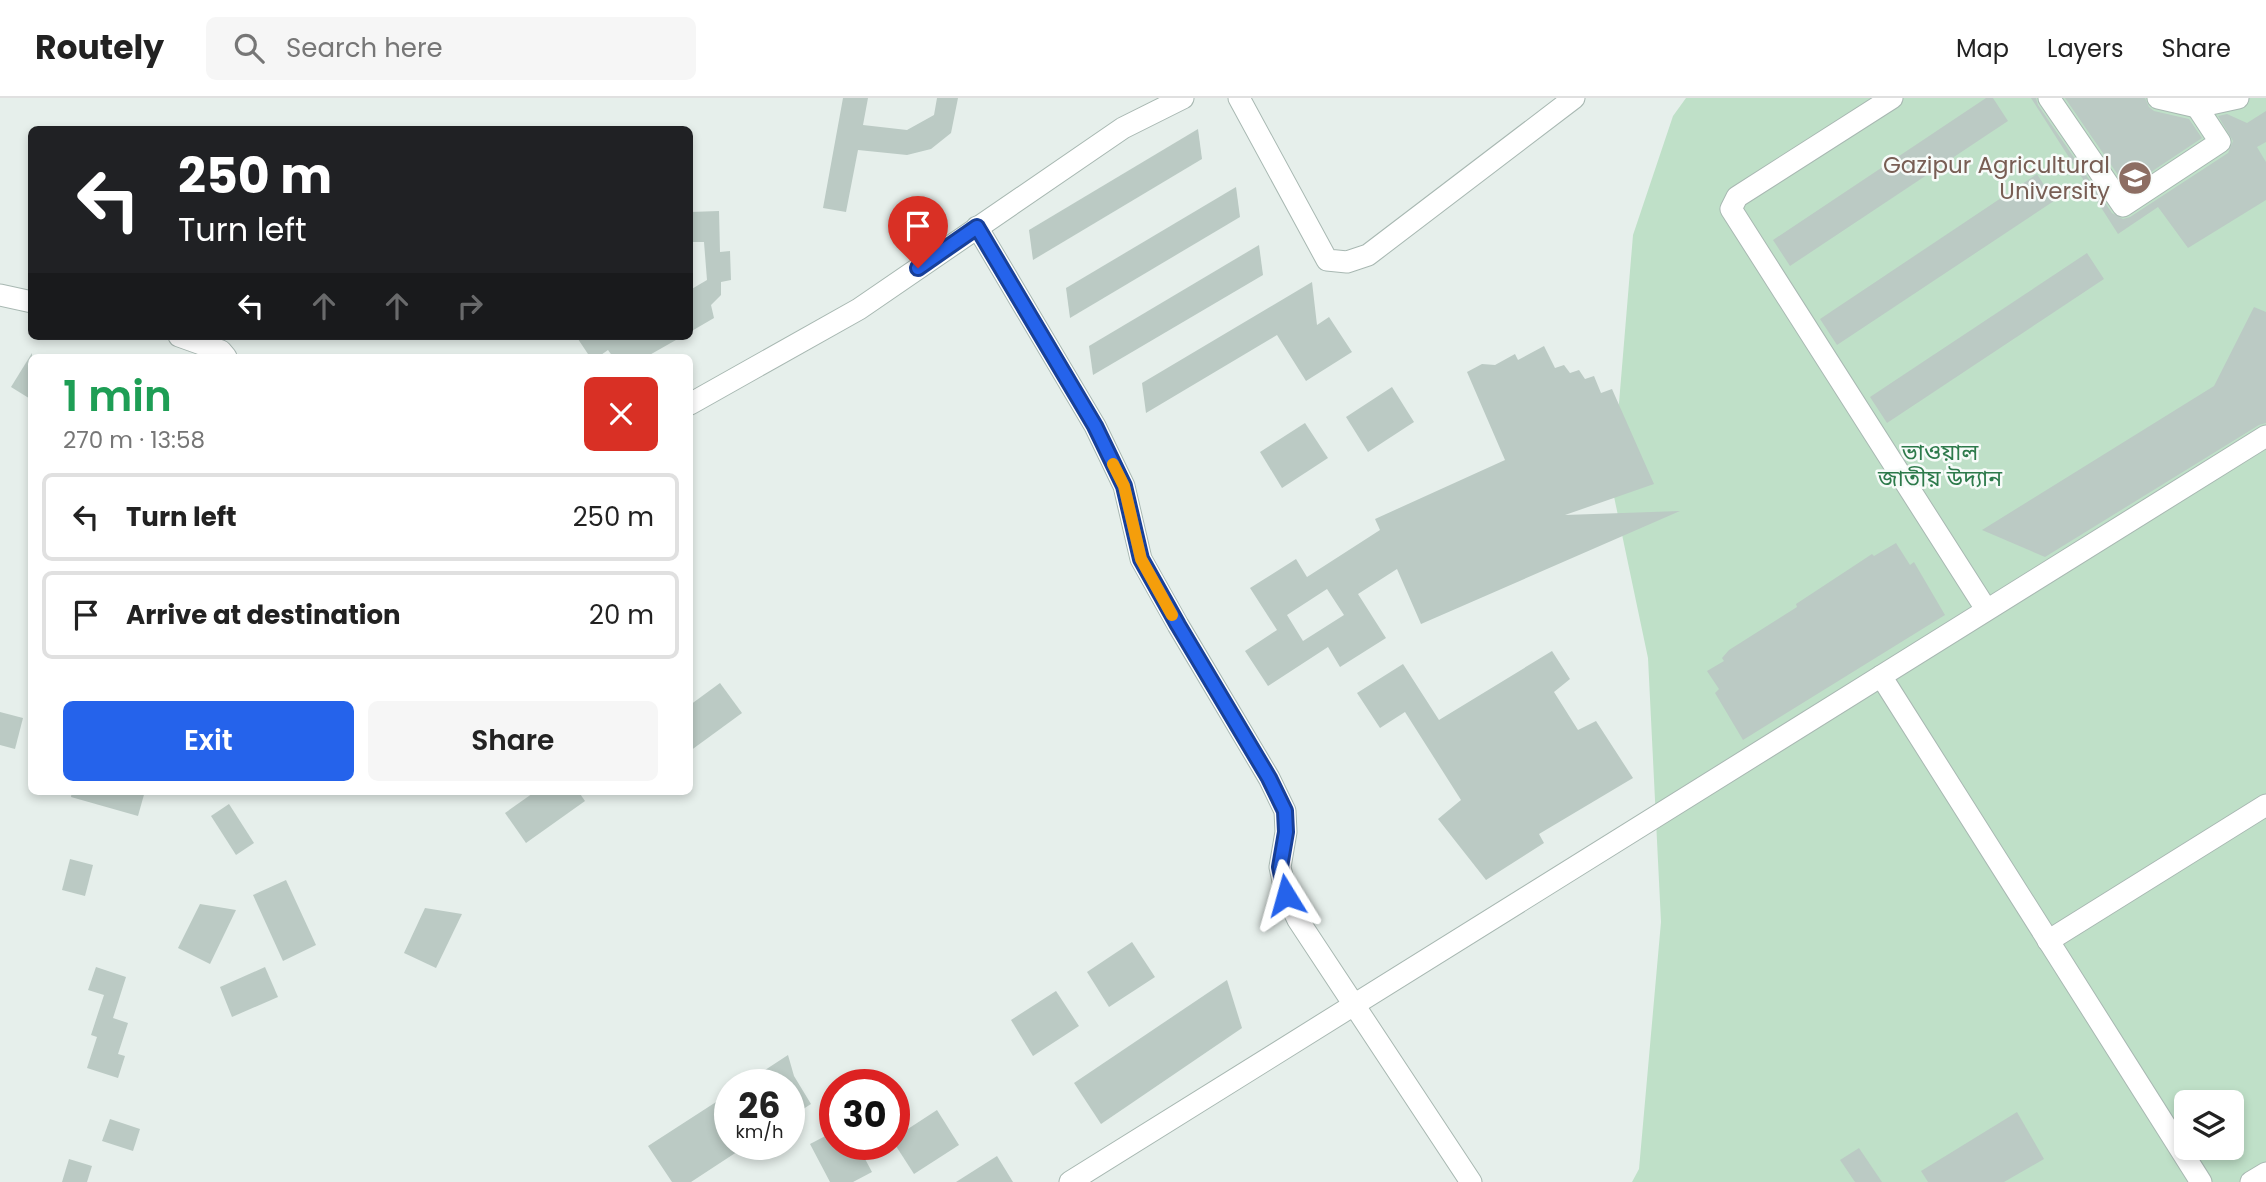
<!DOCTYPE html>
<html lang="en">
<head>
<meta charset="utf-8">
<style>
  :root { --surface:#fff; --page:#f6f6f6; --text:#222; --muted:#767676; --line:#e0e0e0; --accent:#2563eb }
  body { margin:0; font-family:Poppins,"Noto Sans Bengali",sans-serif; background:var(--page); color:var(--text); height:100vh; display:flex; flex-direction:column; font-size:26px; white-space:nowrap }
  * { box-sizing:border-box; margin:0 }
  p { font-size:23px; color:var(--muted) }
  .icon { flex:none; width:38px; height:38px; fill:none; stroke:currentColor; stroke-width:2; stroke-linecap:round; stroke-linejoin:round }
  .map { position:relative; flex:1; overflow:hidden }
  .panel { position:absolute; left:28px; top:256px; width:665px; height:441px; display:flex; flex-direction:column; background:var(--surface); border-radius:10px; box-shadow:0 4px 10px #0003 }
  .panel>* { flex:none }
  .guide { position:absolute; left:28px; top:28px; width:665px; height:214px; border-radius:10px; box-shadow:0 4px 10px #0003; background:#202124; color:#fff; overflow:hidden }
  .controls { position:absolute; left:2174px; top:992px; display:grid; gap:14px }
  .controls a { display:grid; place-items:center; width:70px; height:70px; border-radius:10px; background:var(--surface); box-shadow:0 4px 10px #0003; font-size:35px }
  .speed { position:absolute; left:714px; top:971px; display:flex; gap:14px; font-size:35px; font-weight:700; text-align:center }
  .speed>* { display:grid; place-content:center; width:91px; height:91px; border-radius:50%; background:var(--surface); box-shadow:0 4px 10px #0003; line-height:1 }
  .speed small { font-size:18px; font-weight:400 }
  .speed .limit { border:10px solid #d22; background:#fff; color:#111 }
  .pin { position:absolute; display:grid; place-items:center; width:60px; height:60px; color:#fff; margin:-72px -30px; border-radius:50% 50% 50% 0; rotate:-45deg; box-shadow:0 0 7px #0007 }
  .pin .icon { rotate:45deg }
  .me { position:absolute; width:77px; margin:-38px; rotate:352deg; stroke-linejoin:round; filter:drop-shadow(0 0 5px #0008) }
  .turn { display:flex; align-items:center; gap:24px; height:147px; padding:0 35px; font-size:32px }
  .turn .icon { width:91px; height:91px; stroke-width:2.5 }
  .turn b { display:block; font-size:49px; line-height:60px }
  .lanes { display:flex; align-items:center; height:66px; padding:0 35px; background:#0003; justify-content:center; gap:35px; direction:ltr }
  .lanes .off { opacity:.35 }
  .round { display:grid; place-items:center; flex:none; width:74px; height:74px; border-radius:10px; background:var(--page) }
  .headline { display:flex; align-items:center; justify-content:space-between; height:119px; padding:0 35px }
  h1 { font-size:42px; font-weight:600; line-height:52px; color:#1e9e55 }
  .action { display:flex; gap:14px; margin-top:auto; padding:14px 35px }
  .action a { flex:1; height:80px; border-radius:10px; background:var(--accent); color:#fff; font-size:28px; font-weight:600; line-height:80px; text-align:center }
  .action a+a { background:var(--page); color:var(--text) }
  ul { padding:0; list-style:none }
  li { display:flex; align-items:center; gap:21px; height:88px; margin:0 14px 10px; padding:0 21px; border:4px solid var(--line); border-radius:10px }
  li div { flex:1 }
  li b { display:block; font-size:26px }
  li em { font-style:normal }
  header { display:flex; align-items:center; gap:42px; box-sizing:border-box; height:98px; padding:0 35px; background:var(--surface); border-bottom:2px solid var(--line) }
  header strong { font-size:33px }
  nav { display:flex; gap:38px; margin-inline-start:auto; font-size:24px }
  .search { width:490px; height:63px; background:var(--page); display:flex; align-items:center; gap:18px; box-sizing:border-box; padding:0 24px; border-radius:10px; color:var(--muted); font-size:26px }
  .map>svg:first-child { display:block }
</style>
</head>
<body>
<header>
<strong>Routely</strong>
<div class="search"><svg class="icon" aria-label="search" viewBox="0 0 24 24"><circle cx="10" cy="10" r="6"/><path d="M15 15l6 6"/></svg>Search here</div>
<nav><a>Map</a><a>Layers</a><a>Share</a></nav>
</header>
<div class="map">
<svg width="2266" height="1084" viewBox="0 0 2266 1084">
  <rect width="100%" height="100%" fill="#e6efeb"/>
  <path fill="#bfe0c8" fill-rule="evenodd" d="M 1686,0 L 2266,0 L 2266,1084 L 1632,1084 L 1639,1071 L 1661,824 L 1648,560 L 1612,389 L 1633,137 L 1673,18 ZM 2186,1004 L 2231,1004 L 2231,1050 L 2186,1050 Z"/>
  <g fill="#bbcac4" fill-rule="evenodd">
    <path d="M 843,0 L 868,0 L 863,27 L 907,32 L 934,17 L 937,0 L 958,0 L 951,35 L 931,51 L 907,57 L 858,52 L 846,114 L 823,110 Z"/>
    <path d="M 1986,0 L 1993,0 L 2008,23 L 1790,168 L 1773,142 Z"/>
    <path d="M 2031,0 L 2036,0 L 2038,7 L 2112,115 L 2123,121 L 2130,119 L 2228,55 L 2233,43 L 2218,18 L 2227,16 L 2247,25 L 2266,13 L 2266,44 L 2257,49 L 2266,64 L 2266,102 L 2188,150 L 2158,109 L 2118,136 Z"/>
    <path d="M 2065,0 L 2145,0 L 2149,9 L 2154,13 L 2189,21 L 2202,40 L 2127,90 Z"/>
    <path d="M 1198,31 L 1202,61 L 1033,162 L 1029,132 Z"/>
    <path d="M 2037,76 L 2054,103 L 1837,247 L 1820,221 Z"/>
    <path d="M 1236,89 L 1240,119 L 1070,220 L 1066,190 Z"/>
    <path d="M 719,113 L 720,154 L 730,153 L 731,182 L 721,184 L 721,197 L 711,207 L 714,220 L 690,234 L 690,192 L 707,182 L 704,144 L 690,144 L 690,114 Z"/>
    <path d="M 1259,147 L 1263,177 L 1093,277 L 1089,248 Z"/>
    <path d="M 2087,155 L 2104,181 L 1887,325 L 1870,299 Z"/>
    <path d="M 1312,184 L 1317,227 L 1329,219 L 1352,254 L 1306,283 L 1277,237 L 1146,315 L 1142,285 Z"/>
    <path d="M 2254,209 L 2266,214 L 2266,325 L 2259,327 L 2045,459 L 1982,432 L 2214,288 Z"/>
    <path d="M 576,238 L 683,238 L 646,259 L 613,259 L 608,252 L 598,259 L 590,259 Z"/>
    <path d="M 1544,248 L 1555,270 L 1564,267 L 1570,275 L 1579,272 L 1585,281 L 1594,278 L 1601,295 L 1612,291 L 1654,386 L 1565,417 L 1680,413 L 1421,526 L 1397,471 L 1358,496 L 1386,540 L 1340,569 L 1328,549 L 1268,588 L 1245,553 L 1277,532 L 1250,490 L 1296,461 L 1307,479 L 1380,432 L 1375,421 L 1505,362 L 1467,274 L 1482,266 L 1495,267 L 1515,256 L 1518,262 ZM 1327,491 L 1344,517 L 1303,543 L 1287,517 Z"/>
    <path d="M 32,255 L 32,302 L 11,289 Z"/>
    <path d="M 1392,289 L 1414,324 L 1368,354 L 1346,319 Z"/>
    <path d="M 1305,325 L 1328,360 L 1282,390 L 1260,354 Z"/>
    <path d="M 1896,445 L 1910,467 L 1914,464 L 1945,517 L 1743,642 L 1715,595 L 1719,591 L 1707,573 L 1724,563 L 1722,560 L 1729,552 L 1797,509 L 1796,506 L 1872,456 L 1874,458 Z"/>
    <path d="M 1552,553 L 1570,581 L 1554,594 L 1578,632 L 1596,623 L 1633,680 L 1539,736 L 1544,745 L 1486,782 L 1438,721 L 1461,702 L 1405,614 L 1380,630 L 1357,595 L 1403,566 L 1439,622 Z"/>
    <path d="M 720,585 L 742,615 L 690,653 L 690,607 Z"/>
    <path d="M 0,614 L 23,620 L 15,651 L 0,647 Z"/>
    <path d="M 72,693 L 145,693 L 138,718 L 71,699 Z"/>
    <path d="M 536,693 L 578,693 L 585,703 L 526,745 L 505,715 Z"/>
    <path d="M 229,706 L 254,745 L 236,757 L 211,718 Z"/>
    <path d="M 70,761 L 93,767 L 85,798 L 62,792 Z"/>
    <path d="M 286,782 L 316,847 L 283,863 L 253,797 Z"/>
    <path d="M 200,806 L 236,812 L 210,866 L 178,850 Z"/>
    <path d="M 425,810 L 462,816 L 436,870 L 404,855 Z"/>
    <path d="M 1132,844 L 1155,879 L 1109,909 L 1087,874 Z"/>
    <path d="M 96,869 L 126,879 L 113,920 L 128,925 L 118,956 L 125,958 L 118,980 L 87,970 L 97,939 L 91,937 L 104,897 L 88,892 Z"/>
    <path d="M 265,869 L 278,899 L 232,919 L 220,889 Z"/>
    <path d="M 1227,882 L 1242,930 L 1101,1026 L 1074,985 Z"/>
    <path d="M 1056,893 L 1079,928 L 1033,958 L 1011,922 Z"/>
    <path d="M 788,957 L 794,978 L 811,1006 L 789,1020 L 789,987 L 742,987 Z"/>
    <path d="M 730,995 L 730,1046 L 749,1046 L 691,1084 L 672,1084 L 648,1048 Z"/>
    <path d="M 937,1012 L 959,1047 L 914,1076 L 894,1045 L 894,1040 Z"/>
    <path d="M 2017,1014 L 2044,1061 L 2004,1084 L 1928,1084 L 1921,1073 Z"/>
    <path d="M 110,1021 L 140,1031 L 133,1053 L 102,1043 Z"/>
    <path d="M 835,1033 L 835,1046 L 857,1046 L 872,1074 L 853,1084 L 830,1084 L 810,1046 Z"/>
    <path d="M 1859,1050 L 1882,1084 L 1855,1084 L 1840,1062 Z"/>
    <path d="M 997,1058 L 1013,1084 L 956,1084 Z"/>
    <path d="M 69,1061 L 92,1068 L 87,1084 L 62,1084 Z"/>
  </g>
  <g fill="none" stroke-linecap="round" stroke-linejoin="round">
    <g stroke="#a8b8b2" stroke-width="23">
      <g id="minor">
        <path d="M 1239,0 L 1327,162 L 1347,164 L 1368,157 L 1574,0"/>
        <path d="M 1892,0 L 1737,99 L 1731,111 L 1986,511"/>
        <path d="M 2049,0 L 2123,108 L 2220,44 L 2197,9"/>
        <path d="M 2158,0 L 2197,9 L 2238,0"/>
        <path d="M 977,129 L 1095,328 L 1124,388 L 1141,461 L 1178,527 L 1269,680 L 1285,713 L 1286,734 L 1280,769 L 1286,797 L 1298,822 L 1471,1084"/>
        <path d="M 0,197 L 32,204"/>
        <path d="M 179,238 L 221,253 L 226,259"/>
        <path d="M 690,306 L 859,211 L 1123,30 L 1183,0"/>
        <path d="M 1881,578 L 2201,1084"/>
        <path d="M 2048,843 L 2266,707"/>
        <path d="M 1070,1084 L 2266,338"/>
        <path d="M 2251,1084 L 2266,1075"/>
      </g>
    </g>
    <use href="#minor" stroke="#fff" stroke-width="21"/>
  </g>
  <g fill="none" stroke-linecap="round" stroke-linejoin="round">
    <g stroke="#184099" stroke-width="18">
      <path id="route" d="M 918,170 L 977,129 L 1095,328 L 1124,388 L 1141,461 L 1178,527 L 1269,680 L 1285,713 L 1286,734 L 1280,769 L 1286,797"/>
    </g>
    <use href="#route" stroke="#2563eb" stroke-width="12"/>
    <path stroke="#f59e0b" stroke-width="12" d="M 1113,366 L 1124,388 L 1141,461 L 1172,517"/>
  </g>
  <defs>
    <g id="university-disc" transform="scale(1.75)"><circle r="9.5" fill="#8d6e63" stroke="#f7fbf9"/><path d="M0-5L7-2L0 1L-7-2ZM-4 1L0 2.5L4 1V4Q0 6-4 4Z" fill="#fff"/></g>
  </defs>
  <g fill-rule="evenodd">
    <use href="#university-disc" x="2135" y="80"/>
  </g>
  <g text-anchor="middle" stroke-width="5" stroke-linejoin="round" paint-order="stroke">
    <g font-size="23" fill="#785e54" stroke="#f7fbf9" text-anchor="end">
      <text x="2110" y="75">Gazipur Agricultural<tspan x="2110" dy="26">University</tspan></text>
    </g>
    <g font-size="23" fill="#2d7a4b" stroke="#f7fbf9">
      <text x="1940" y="362">ভাওয়াল<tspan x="1940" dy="26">জাতীয় উদ্যান</tspan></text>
    </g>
  </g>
</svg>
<div class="controls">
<a><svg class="icon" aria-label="layers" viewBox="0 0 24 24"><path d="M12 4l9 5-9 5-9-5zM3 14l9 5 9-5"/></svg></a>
</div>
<div class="speed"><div>26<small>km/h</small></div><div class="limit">30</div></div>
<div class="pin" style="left:918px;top:170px;background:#d93025"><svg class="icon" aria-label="arrive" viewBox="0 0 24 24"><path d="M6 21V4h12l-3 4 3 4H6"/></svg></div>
<svg class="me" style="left:1286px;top:797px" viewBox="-20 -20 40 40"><path d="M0-17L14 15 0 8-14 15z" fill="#2563eb" stroke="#fff" stroke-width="4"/></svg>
<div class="guide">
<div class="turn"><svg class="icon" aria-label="left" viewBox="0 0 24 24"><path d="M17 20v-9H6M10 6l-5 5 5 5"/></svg><div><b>250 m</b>Turn left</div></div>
<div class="lanes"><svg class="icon" aria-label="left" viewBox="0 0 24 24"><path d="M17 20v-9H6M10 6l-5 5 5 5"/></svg><svg class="icon off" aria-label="ahead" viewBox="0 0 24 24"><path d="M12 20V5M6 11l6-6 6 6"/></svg><svg class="icon off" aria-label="ahead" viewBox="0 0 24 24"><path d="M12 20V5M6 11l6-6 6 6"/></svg><svg class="icon off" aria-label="right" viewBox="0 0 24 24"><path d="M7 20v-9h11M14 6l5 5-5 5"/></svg></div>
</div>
<section class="panel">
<div class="headline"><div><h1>1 min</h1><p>270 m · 13:58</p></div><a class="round" style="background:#d93025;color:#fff"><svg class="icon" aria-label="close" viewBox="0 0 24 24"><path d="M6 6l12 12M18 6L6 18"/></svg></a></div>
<ul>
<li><svg class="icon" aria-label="left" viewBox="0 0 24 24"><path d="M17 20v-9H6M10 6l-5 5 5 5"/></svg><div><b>Turn left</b></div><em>250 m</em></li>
<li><svg class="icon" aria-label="arrive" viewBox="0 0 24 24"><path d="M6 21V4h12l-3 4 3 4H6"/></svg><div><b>Arrive at destination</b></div><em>20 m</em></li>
</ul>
<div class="action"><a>Exit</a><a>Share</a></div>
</section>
</div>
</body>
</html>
